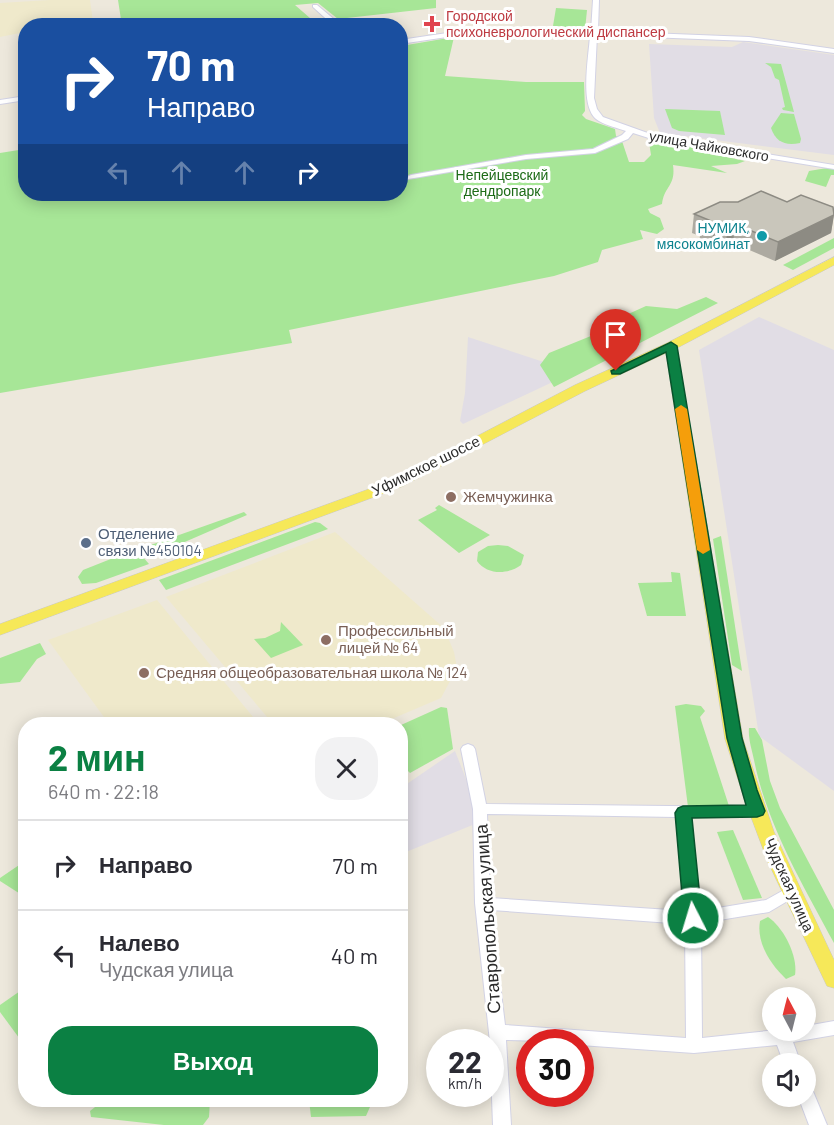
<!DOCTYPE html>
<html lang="ru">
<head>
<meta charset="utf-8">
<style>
  :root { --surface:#fff; --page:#f2f2f3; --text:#2b2b33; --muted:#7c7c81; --line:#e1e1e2; --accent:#0b8043 }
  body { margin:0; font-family:Barlow,sans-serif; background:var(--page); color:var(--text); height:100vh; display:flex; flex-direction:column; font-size:22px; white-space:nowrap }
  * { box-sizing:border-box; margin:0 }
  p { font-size:20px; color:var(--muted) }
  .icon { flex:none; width:33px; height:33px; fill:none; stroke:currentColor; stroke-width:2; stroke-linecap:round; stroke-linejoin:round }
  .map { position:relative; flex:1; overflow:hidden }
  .sheet { position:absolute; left:18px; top:717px; width:390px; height:390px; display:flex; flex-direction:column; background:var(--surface); border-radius:24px; box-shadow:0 3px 15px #0003 }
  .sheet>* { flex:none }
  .hud { position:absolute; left:18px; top:18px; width:390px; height:183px; border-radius:24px; box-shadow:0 3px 15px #0003; background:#1a4fa0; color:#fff; overflow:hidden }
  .needle { width:39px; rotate:353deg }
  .buttons { position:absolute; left:762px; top:987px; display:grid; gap:12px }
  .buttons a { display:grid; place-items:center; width:54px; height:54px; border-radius:50%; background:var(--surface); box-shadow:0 3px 15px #0003; font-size:30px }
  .speed { position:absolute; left:426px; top:1029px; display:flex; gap:12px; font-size:30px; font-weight:700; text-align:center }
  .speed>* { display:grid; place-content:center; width:78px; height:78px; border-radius:50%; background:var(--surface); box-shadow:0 3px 15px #0003; line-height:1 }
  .speed small { font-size:15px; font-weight:400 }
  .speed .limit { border:9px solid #d22; background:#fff; color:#111 }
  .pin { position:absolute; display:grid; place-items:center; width:51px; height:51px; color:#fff; margin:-62px -26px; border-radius:50% 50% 50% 0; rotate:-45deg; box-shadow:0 0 6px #0007 }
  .pin .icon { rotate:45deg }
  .me { position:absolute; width:66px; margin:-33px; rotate:355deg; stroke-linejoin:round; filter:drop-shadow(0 0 4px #0008) }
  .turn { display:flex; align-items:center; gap:21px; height:126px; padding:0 30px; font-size:27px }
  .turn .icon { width:78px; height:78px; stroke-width:2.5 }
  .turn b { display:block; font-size:42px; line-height:51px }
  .lanes { display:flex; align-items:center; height:57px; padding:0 30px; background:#0003; justify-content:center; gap:30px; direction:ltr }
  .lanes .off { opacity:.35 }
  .round { display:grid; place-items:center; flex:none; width:63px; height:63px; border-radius:24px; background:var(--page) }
  .summary { display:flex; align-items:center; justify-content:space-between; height:102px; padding:0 30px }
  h1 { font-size:36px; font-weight:700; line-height:45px; color:var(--accent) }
  .button { display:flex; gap:12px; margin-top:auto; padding:12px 30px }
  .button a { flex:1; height:69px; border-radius:24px; background:var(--accent); color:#fff; font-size:24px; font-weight:700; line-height:69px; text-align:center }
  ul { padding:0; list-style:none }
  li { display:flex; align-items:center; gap:18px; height:90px; padding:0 30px; border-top:2px solid var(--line) }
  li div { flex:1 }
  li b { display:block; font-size:22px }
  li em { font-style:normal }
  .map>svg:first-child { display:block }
</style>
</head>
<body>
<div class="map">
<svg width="834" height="1125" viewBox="0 0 834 1125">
  <rect width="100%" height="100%" fill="#ede8dc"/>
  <g fill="#e1dde5">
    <path d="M 743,42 L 834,55 L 834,155 L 660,133 L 654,118 L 649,44 L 732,47 Z"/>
    <path d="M 759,317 L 834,350 L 834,791 L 759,736 L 699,350 Z"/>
    <path d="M 468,337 L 574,372 L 463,424 L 460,421 L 465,393 Z"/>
    <path d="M 455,751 L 473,797 L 475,824 L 401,854 L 401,788 Z"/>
  </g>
  <g fill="#efe9cb">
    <path d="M 50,0 L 90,0 L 93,22 L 88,25 L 26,26 L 25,32 L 0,37 L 0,3 Z"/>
    <path d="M 335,532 L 444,628 L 454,652 L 457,668 L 441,698 L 380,724 L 273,724 L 166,597 Z"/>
    <path d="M 157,600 L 244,706 L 259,724 L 109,724 L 48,640 Z"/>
  </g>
  <g fill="#a7e697">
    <path d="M 118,0 L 436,0 L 436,8 L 338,19 L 318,3 L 295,5 L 318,25 L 122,26 Z"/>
    <path d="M 556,8 L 587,10 L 585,30 L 553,26 Z"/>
    <path d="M 454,37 L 445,76 L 526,82 L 584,82 L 585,111 L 582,115 L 586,119 L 615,129 L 616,136 L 621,138 L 629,162 L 644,162 L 651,155 L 649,142 C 658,139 680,144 692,145 L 694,150 L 745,161 L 737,164 L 711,166 L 727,173 L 673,165 C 676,186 664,186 662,204 L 648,209 L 650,213 L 660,218 L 664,229 L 657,234 L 640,230 L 643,239 L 602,250 L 598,262 L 554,276 L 289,330 L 292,343 L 0,393 L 0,153 L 25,149 L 26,194 L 400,194 L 401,46 Z"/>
    <path d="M 765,63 L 781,64 L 794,112 L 783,110 L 782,108 L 785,107 L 779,80 L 775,78 L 771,67 Z"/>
    <path d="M 665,109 L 720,111 L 725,135 L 679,131 L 672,128 Z"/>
    <path d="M 781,113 L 794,114 L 801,139 L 800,143 C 785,146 776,142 771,128 Z"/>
    <path d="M 827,168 L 834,169 L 834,175 L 831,175 L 826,187 L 805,181 L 809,171 Z"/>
    <path d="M 834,238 L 834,248 L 793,270 L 783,265 Z"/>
    <path d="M 706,297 L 718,303 L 554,387 L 540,365 L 549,353 L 613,327 L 615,320 L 646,306 L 677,309 Z"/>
    <path d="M 439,505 L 490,535 L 459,553 L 418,520 L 437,510 L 435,508 Z"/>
    <path d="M 244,512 L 247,515 L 157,554 L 148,546 Z"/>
    <path d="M 315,522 L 320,523 L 328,529 L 166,590 L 159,580 Z"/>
    <path d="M 721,536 L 742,671 L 732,665 L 713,539 Z"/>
    <path d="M 498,545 L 508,546 L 524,555 L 521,565 C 508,575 487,575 477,561 L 478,552 L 488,546 Z"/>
    <path d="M 136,549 L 149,564 L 96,583 L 82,584 L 78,577 L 83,570 Z"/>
    <path d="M 671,572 L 680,573 L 686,616 L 647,616 L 638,583 L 672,582 Z"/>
    <path d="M 281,622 L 303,645 L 271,658 L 254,639 L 265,638 L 280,631 Z"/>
    <path d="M 40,643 L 46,654 L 37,659 L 20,682 L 0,684 L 0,658 Z"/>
    <path d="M 686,704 L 701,706 L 705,711 L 700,717 L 729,806 L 688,807 L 675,706 Z"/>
    <path d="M 441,707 L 447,708 L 453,749 L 410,773 L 401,764 L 401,725 Z"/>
    <path d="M 749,728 L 755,728 L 762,740 L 770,781 L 780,808 L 834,910 L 834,943 C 803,885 767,825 754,760 C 752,750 748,739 749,728 Z"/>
    <path d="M 733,830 L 762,898 L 743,900 L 717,832 Z"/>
    <path d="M 25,861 L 25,897 L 0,881 L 0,878 Z"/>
    <path d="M 768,917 C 784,928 798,956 795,975 L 786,979 C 771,965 756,943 760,921 Z"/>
    <path d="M 23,989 L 26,992 L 25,1046 L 0,1012 L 0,1005 Z"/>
    <path d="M 104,1100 L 210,1100 L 209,1117 L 203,1125 L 164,1125 L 91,1117 L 90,1111 Z"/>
    <path d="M 309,1100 L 373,1100 L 366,1116 L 311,1117 Z"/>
  </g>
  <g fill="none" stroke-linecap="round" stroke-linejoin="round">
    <g stroke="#d2d2e4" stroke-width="2">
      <g id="minor">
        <path d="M 593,0 L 599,0 L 598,31 L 749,37 L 834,49 L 834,53 L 749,41 L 597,35 L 594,98 L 597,109 L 603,117 L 656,136 L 834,165 L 834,169 L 655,140 L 633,133 L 628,139 L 595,153 L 526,159 L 408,179 L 407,177 L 411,175 L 526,155 L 593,149 L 622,135 L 626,131 C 618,128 607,126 599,121 C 578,110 589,56 590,35 L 474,33 L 400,44 L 400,40 L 474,29 L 591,31 Z"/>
        <path d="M 313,5 L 317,5 L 342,26 L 334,26 L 313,7 Z"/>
        <path d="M 26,96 L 26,100 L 0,104 L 0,100 Z"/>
        <path d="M 468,744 L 473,746 L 475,749 L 486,804 L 762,807 L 764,811 L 762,815 L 757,816 L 691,817 L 700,911 L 766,900 L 791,886 L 796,888 L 799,892 L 796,896 L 769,912 L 701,923 L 702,1038 L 777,1030 L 806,1030 L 806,1026 L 834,1021 L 834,1035 L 793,1042 L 801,1064 L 784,1064 L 777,1045 L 694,1053 L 580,1045 L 580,1042 L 506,1040 L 511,1125 L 493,1125 L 490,1042 L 475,903 L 473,809 L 461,749 L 463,746 ZM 487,814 L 676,817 L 685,911 L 490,898 ZM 491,910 L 685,924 L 686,1038 L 505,1025 Z"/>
        <path d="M 806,1086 L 812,1089 L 827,1125 L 809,1125 L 798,1096 L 806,1096 Z"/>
      </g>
    </g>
    <g stroke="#c8c8c8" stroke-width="1">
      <path id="major" d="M 834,257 L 834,265 L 677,348 L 743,739 L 774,832 L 834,960 L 834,988 L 827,986 L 768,862 L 745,801 L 725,739 L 666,353 L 585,391 L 401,487 L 0,635 L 0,624 L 391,481 L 575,385 L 667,343 Z"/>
    </g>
    <use href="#minor" fill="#fff" fill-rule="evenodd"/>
    <use href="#major" fill="#f6e859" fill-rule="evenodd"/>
  </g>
  <path fill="#adaaa1" d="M 787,202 L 834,213 L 831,233 L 775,261 L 733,243 L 725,247 L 719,244 L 711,248 L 699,242 L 700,236 L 692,233 L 694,214 Z"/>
  <g fill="#8d8b83">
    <path d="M 834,215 L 831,233 L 775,261 L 778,242 Z"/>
    <path d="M 735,224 L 733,243 L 725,247 L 728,228 Z"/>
    <path d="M 721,225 L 719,244 L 711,248 L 714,229 Z"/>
  </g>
  <path fill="#c9c6bb" stroke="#8d8b83" stroke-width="1.5" d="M 761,191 L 787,202 L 801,195 L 833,207 L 834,215 L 778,242 L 735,224 L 728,228 L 721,225 L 714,229 L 701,224 L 709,220 L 694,214 L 720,202 L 738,202 Z"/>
  <path fill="#0b8043" stroke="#07532c" stroke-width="1.5" d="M 671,342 L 677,346 L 742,738 L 757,790 L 765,811 L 763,815 L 757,817 L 692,818 L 702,918 L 699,923 L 693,925 L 687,923 L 684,918 L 675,813 L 678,808 L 683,806 L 746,805 L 727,738 L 666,352 L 620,374 L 612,374 L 611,371 Z"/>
  <path fill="#f59e0b" d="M 681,405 L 687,409 L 710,550 L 703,554 L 697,550 L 675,409 Z"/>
  <path fill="#e0444e" stroke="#fff" stroke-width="2" d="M429 15h6v6h6v6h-6v6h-6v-6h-6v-6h6z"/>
  <circle fill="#0f9aa8" stroke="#fff" stroke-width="2" cx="762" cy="236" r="6"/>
  <g fill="#8d6e63" stroke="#fff" stroke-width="2">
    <circle cx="451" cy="497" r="6"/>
    <circle cx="326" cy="640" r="6"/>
    <circle cx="144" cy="673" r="6"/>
  </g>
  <circle fill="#5c6f8a" stroke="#fff" stroke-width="2" cx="86" cy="543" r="6"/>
  <g text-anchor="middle" stroke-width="6" stroke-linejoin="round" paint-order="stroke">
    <g font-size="14" fill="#be3a42" stroke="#fff" text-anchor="start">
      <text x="446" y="21">Городской<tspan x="446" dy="16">психоневрологический диспансер</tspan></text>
    </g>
    <g font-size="14" fill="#2b2b2b" stroke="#fff">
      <text transform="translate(709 146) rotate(10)" y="5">улица Чайковского</text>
    </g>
    <g font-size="14" fill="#1d6b17" stroke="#fff">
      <text x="502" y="180">Непейцевский<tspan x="502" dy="16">дендропарк</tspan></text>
    </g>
    <g font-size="14" fill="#0d838f" stroke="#fff" text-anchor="end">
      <text x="750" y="233">НУМИК,<tspan x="750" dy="16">мясокомбинат</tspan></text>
    </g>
    <g font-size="15" fill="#2b2b2b" stroke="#fff">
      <text transform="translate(426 466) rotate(-26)" y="5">Уфимское шоссе</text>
      <text transform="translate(789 885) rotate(66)" y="5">Чудская улица</text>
    </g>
    <g font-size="15" fill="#785e54" stroke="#fff" text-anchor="start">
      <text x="463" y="502">Жемчужинка</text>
      <text x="338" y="636">Профессильный<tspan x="338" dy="17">лицей № 64</tspan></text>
      <text x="156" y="678">Средняя общеобразовательная школа № 124</text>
    </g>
    <g font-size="15" fill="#4e5e75" stroke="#fff" text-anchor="start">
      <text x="98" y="539">Отделение<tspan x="98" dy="17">связи №450104</tspan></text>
    </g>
    <g font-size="18" fill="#2b2b2b" stroke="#fff">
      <text transform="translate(488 919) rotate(-94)" y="6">Ставропольская улица</text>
    </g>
  </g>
</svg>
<div class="buttons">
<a><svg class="needle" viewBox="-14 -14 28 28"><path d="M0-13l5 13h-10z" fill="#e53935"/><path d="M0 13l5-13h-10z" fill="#7c7c81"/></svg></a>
<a><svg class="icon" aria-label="sound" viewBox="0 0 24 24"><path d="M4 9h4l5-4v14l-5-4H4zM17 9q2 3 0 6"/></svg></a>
</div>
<div class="speed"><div>22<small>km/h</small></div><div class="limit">30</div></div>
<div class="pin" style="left:616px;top:371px;background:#d93025"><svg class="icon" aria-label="arrive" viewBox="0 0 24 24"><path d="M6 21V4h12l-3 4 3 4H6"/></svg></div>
<svg class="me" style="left:693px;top:918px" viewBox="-20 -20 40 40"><circle r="17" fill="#0b8043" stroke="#fff" stroke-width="3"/><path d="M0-11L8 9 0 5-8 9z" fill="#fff"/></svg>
<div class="hud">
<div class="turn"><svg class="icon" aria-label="right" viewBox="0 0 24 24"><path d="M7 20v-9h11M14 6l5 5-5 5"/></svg><div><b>70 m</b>Направо</div></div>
<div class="lanes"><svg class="icon off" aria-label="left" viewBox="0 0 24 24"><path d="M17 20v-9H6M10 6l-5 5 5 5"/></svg><svg class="icon off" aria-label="ahead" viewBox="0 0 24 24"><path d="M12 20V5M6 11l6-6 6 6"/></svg><svg class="icon off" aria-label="ahead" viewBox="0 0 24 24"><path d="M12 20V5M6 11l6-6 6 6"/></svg><svg class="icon" aria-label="right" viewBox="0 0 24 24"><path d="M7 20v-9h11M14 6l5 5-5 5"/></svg></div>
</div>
<section class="sheet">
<div class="summary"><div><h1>2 мин</h1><p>640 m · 22:18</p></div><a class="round"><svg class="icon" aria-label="close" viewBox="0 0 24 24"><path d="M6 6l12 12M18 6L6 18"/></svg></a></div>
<ul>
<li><svg class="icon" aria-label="right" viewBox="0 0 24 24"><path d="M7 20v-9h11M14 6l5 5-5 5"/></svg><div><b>Направо</b></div><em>70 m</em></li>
<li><svg class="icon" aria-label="left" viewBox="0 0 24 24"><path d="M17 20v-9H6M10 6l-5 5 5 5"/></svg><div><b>Налево</b><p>Чудская улица</p></div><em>40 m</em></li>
</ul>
<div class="button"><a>Выход</a></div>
</section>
</div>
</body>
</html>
